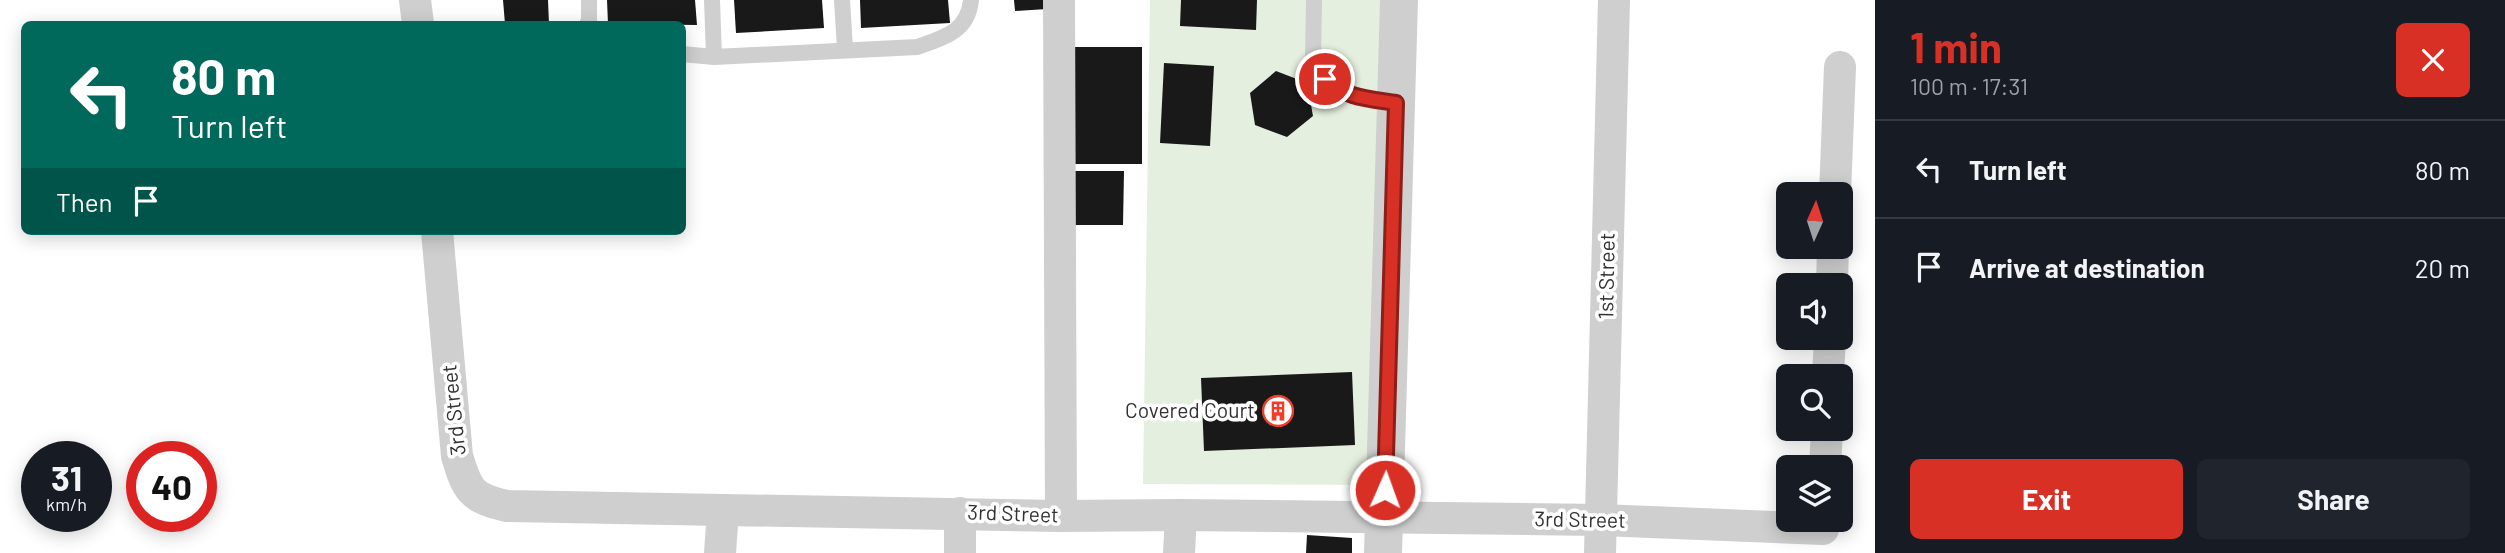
<!DOCTYPE html>
<html lang="en">
<head>
<meta charset="utf-8">
<style>
  :root { --surface:#171b24; --page:#20242c; --text:#f1f3f6; --muted:#9ea1a6; --line:#363941; --accent:#d93025 }
  body { margin:0; font-family:Barlow,sans-serif; background:var(--page); color:var(--text); height:100vh; display:flex; flex-direction:column; font-size:26px; white-space:nowrap }
  * { box-sizing:border-box; margin:0 }
  p { font-size:23px; color:var(--muted) }
  .icon { flex:none; width:38px; height:38px; fill:none; stroke:currentColor; stroke-width:2; stroke-linecap:round; stroke-linejoin:round }
  .map { position:relative; flex:1; overflow:hidden }
  .panel { display:flex; flex-direction:column; background:var(--surface); width:630px }
  .panel>* { flex:none }
  .hud { position:absolute; left:21px; top:21px; width:665px; height:214px; border-radius:10px; box-shadow:0 4px 18px #0003; background:#00695c; color:#fff; overflow:hidden }
  .needle { width:46px; rotate:3deg }
  .buttons { position:absolute; left:1776px; top:182px; display:grid; gap:14px }
  .buttons a { display:grid; place-items:center; width:77px; height:77px; border-radius:10px; background:var(--surface); box-shadow:0 4px 18px #0003; font-size:35px }
  .speed { position:absolute; left:21px; top:441px; display:flex; gap:14px; font-size:35px; font-weight:700; text-align:center }
  .speed>* { display:grid; place-content:center; width:91px; height:91px; border-radius:50%; background:var(--surface); box-shadow:0 4px 18px #0003; line-height:1 }
  .speed small { font-size:18px; font-weight:400 }
  .speed .limit { border:10px solid #d22; background:#fff; color:#111 }
  .pin { position:absolute; display:grid; place-items:center; width:60px; height:60px; color:#fff; margin:-30px; border:4px solid #fff; border-radius:50%; box-shadow:0 2px 7px #0007 }
  .me { position:absolute; width:77px; margin:-38px; rotate:2deg; stroke-linejoin:round; filter:drop-shadow(0 0 5px #0008) }
  .turn { display:flex; align-items:center; gap:24px; height:147px; padding:0 35px; font-size:32px }
  .turn .icon { width:91px; height:91px; stroke-width:2.5 }
  .turn b { display:block; font-size:49px; line-height:60px }
  .then { display:flex; align-items:center; height:66px; padding:0 35px; background:#0003; gap:14px; font-size:26px }
  .round { display:grid; place-items:center; flex:none; width:74px; height:74px; border-radius:10px; background:var(--page) }
  .headline { display:flex; align-items:center; justify-content:space-between; height:119px; padding:0 35px }
  h1 { font-size:42px; font-weight:700; line-height:52px; color:var(--accent) }
  .action { display:flex; gap:14px; margin-top:auto; padding:14px 35px }
  .action a { flex:1; height:80px; border-radius:10px; background:var(--accent); color:#fff; font-size:28px; font-weight:700; line-height:80px; text-align:center }
  .action a+a { background:var(--page); color:var(--text) }
  ul { padding:0; list-style:none }
  li { display:flex; align-items:center; gap:21px; height:98px; padding:0 35px; border-top:2px solid var(--line) }
  li div { flex:1 }
  li b { display:block; font-size:26px }
  li em { font-style:normal }
  main { display:flex; flex:1; min-height:0 }
  .map>svg:first-child { display:block }
</style>
</head>
<body>
<main>
<div class="map">
<svg width="1875" height="553" viewBox="0 0 1875 553">
  <rect width="100%" height="100%" fill="#fff"/>
  <path fill="#e5efdf" d="M 1150,0 L 1384,0 L 1369,485 L 1143,484 Z"/>
  <g fill="#191919">
    <path d="M 503,0 L 548,0 L 549,24 L 505,24 Z"/>
    <path d="M 607,0 L 695,0 L 697,25 L 608,24 Z"/>
    <path d="M 734,0 L 822,0 L 824,28 L 736,33 Z"/>
    <path d="M 860,0 L 948,0 L 950,23 L 861,28 Z"/>
    <path d="M 1014,0 L 1046,0 L 1047,9 L 1015,11 Z"/>
    <path d="M 1181,0 L 1257,0 L 1256,30 L 1180,26 Z"/>
    <rect x="1071" y="47" width="71" height="117"/>
    <path d="M 1164,63 L 1214,66 L 1210,146 L 1160,143 Z"/>
    <path d="M 1276,71 L 1307,83 L 1313,116 L 1287,137 L 1255,125 L 1250,93 Z"/>
    <path d="M 1072,171 L 1124,171 L 1123,225 L 1072,225 Z"/>
    <path d="M 1352,372 L 1355,445 L 1204,451 L 1201,378 Z"/>
    <path d="M 1307,535 L 1352,538 L 1352,553 L 1306,553 Z"/>
  </g>
  <g fill="none" stroke-linecap="round" stroke-linejoin="round">
    <g stroke="#cfcfcf" stroke-width="16">
      <path d="M 712,0 L 714,57"/>
      <path d="M 842,0 L 845,49"/>
      <path d="M 1314,0 L 1313,59 C 1317,94 1369,98 1396,103"/>
      <path d="M 587,24 L 589,21 L 589,0"/>
      <path d="M 682,54 L 714,57 L 917,47 C 943,38 968,32 971,0"/>
    </g>
    <g stroke="#cfcfcf" stroke-width="32">
      <path d="M 415,0 L 418,24"/>
      <path d="M 1059,0 L 1061,516"/>
      <path d="M 1835,194 L 1840,67"/>
      <path d="M 437,231 L 457,456 C 467,489 470,498 507,506 L 1061,516 L 1181,515 L 1601,520 L 1823,529"/>
      <path d="M 1832,285 L 1833,247"/>
      <path d="M 1828,376 L 1830,338"/>
      <path d="M 1825,467 L 1827,429"/>
      <path d="M 720,553 L 723,510"/>
      <path d="M 960,553 L 960,513"/>
      <path d="M 1179,553 L 1181,515"/>
      <path d="M 1600,553 L 1614,0"/>
    </g>
    <path stroke="#cfcfcf" stroke-width="38" d="M 1383,553 L 1399,0"/>
  </g>
  <g fill="none" stroke-linecap="round" stroke-linejoin="round">
    <g stroke="#8d1f18" stroke-width="18">
      <path id="route" d="M 1325,79 C 1344,98 1371,99 1396,103 L 1385,490"/>
    </g>
    <use href="#route" stroke="#d93025" stroke-width="12"/>
  </g>
  <defs>
    <g id="building-ring" transform="scale(1.575)"><circle r="9.5" fill="#fff" stroke="#f23c2a" stroke-width="1.5"/><path d="M-4-6H4V6H1V3H-1V6H-4ZM-2.5-4.3h1.7v1.8h-1.7ZM.8-4.3h1.7v1.8H.8ZM-2.5-1h1.7V.8h-1.7ZM.8-1h1.7V.8H.8Z" fill="#f23c2a"/></g>
  </defs>
  <g fill-rule="evenodd">
    <use href="#building-ring" x="1278" y="411"/>
  </g>
  <g text-anchor="middle" stroke-width="7" stroke-linejoin="round" paint-order="stroke">
    <g font-size="21" fill="#323232" stroke="#fff">
      <text transform="translate(1607 276) rotate(-89)" y="7">1st Street</text>
      <text transform="translate(454 410) rotate(-96)" y="7">3rd Street</text>
      <text transform="translate(1013 514) rotate(2)" y="7">3rd Street</text>
      <text transform="translate(1580 520) rotate(1)" y="7">3rd Street</text>
    </g>
    <g font-size="21" fill="#323232" stroke="#fff" text-anchor="end">
      <text x="1255" y="418">Covered Court</text>
    </g>
  </g>
</svg>
<div class="buttons">
<a><svg class="needle" viewBox="-14 -14 28 28"><path d="M0-13l5 13h-10z" fill="#e53935"/><path d="M0 13l5-13h-10z" fill="#9ea1a6"/></svg></a>
<a><svg class="icon" aria-label="sound" viewBox="0 0 24 24"><path d="M4 9h4l5-4v14l-5-4H4zM17 9q2 3 0 6"/></svg></a>
<a><svg class="icon" aria-label="search" viewBox="0 0 24 24"><circle cx="10" cy="10" r="6"/><path d="M15 15l6 6"/></svg></a>
<a><svg class="icon" aria-label="layers" viewBox="0 0 24 24"><path d="M12 4l9 5-9 5-9-5zM3 14l9 5 9-5"/></svg></a>
</div>
<div class="speed"><div>31<small>km/h</small></div><div class="limit">40</div></div>
<div class="pin" style="left:1325px;top:79px;background:#d93025"><svg class="icon" aria-label="arrive" viewBox="0 0 24 24"><path d="M6 21V4h12l-3 4 3 4H6"/></svg></div>
<svg class="me" style="left:1385px;top:490px" viewBox="-20 -20 40 40"><circle r="17" fill="#d93025" stroke="#fff" stroke-width="3"/><path d="M0-11L8 9 0 5-8 9z" fill="#fff"/></svg>
<div class="hud">
<div class="turn"><svg class="icon" aria-label="left" viewBox="0 0 24 24"><path d="M17 20v-9H6M10 6l-5 5 5 5"/></svg><div><b>80 m</b>Turn left</div></div>
<div class="then">Then<svg class="icon" aria-label="arrive" viewBox="0 0 24 24"><path d="M6 21V4h12l-3 4 3 4H6"/></svg></div>
</div>
</div>
<section class="panel">
<div class="headline"><div><h1>1 min</h1><p>100 m · 17:31</p></div><a class="round" style="background:#d93025;color:#fff"><svg class="icon" aria-label="close" viewBox="0 0 24 24"><path d="M6 6l12 12M18 6L6 18"/></svg></a></div>
<ul>
<li><svg class="icon" aria-label="left" viewBox="0 0 24 24"><path d="M17 20v-9H6M10 6l-5 5 5 5"/></svg><div><b>Turn left</b></div><em>80 m</em></li>
<li><svg class="icon" aria-label="arrive" viewBox="0 0 24 24"><path d="M6 21V4h12l-3 4 3 4H6"/></svg><div><b>Arrive at destination</b></div><em>20 m</em></li>
</ul>
<div class="action"><a>Exit</a><a>Share</a></div>
</section>
</main>
</body>
</html>
